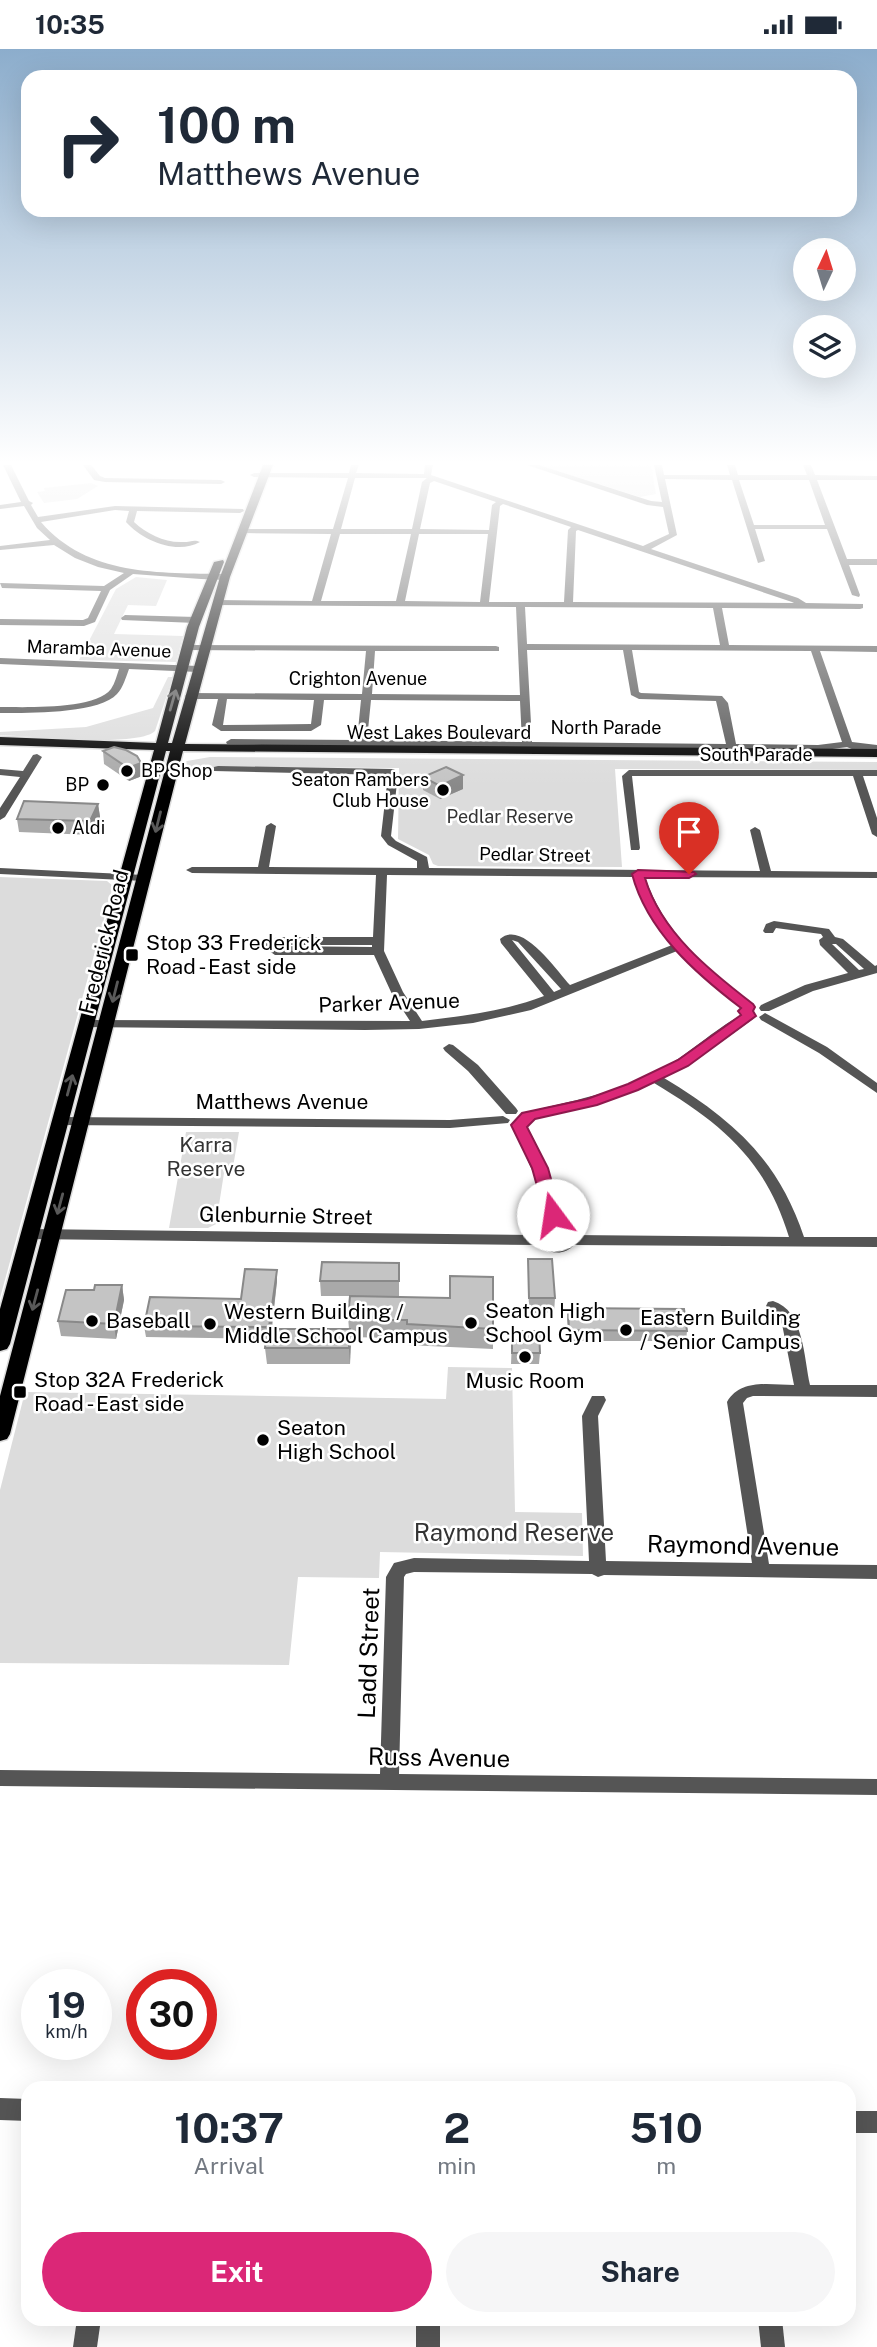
<!DOCTYPE html>
<html lang="en">
<head>
<meta charset="utf-8">
<style>
  :root { --surface:#fff; --page:#f6f6f7; --text:#1f2937; --muted:#747a83; --accent:#db2777 }
  body { margin:0; font-family:"Public Sans",sans-serif; background:var(--page); color:var(--text); height:100vh; display:flex; flex-direction:column; font-size:26px; white-space:nowrap }
  * { box-sizing:border-box; margin:0 }
  p { font-size:23px; color:var(--muted) }
  .icon { flex:none; width:38px; height:38px; fill:none; stroke:currentColor; stroke-width:2; stroke-linecap:round; stroke-linejoin:round }
  .map { position:relative; flex:1; overflow:hidden }
  .panel { position:absolute; left:21px; top:2032px; width:835px; height:245px; display:flex; flex-direction:column; background:var(--surface); border-radius:21px; box-shadow:0 7px 28px #0002 }
  .panel>* { flex:none }
  .top-card { position:absolute; left:21px; top:21px; width:836px; height:147px; border-radius:21px; box-shadow:0 7px 28px #0002; background:#fff; color:var(--text); overflow:hidden }
  .needle { width:46px; rotate:4deg }
  .buttons { position:absolute; left:793px; top:189px; display:grid; gap:14px }
  .buttons a { display:grid; place-items:center; width:63px; height:63px; border-radius:50%; background:var(--surface); box-shadow:0 7px 28px #0002; font-size:35px }
  .speed { position:absolute; left:21px; top:1920px; display:flex; gap:14px; font-size:35px; font-weight:700; text-align:center }
  .speed>* { display:grid; place-content:center; width:91px; height:91px; border-radius:50%; background:var(--surface); box-shadow:0 7px 28px #0002; line-height:1 }
  .speed small { font-size:18px; font-weight:400 }
  .speed .limit { border:10px solid #d22; background:#fff; color:#111 }
  .pin { position:absolute; display:grid; place-items:center; width:60px; height:60px; color:#fff; margin:-72px -30px; border-radius:50% 50% 50% 0; rotate:-45deg; box-shadow:0 0 7px #0007 }
  .pin .icon { rotate:45deg }
  .me { position:absolute; width:77px; margin:-38px; rotate:346deg; stroke-linejoin:round; filter:drop-shadow(0 0 5px #0008) }
  .turn { display:flex; align-items:center; gap:24px; height:147px; padding:0 21px; font-size:32px }
  .turn .icon { width:91px; height:91px; stroke-width:2.5 }
  .turn b { display:block; font-size:49px; line-height:60px }
  .eta { display:flex; justify-content:space-evenly; align-items:center; height:119px; text-align:center }
  .eta b { font-size:42px; font-weight:700; line-height:49px }
  .primary-button { display:flex; gap:14px; margin-top:auto; padding:14px 21px }
  .primary-button a { flex:1; height:80px; border-radius:42px; background:var(--accent); color:#fff; font-size:28px; font-weight:700; line-height:80px; text-align:center }
  .primary-button a+a { background:var(--page); color:var(--text) }
  .status { display:flex; justify-content:space-between; align-items:center; height:49px; padding:0 35px; background:var(--surface); direction:ltr }
  .status svg { height:19px; fill:currentColor }
  .map>svg:first-child { display:block }
</style>
</head>
<body>
<div class="status"><b>10:35</b><svg viewBox="0 0 49 12"><path d="M0 12V9h3v3zM5 12V6h3v6zM10 12V3h3v9zM15 12V0h3v12zM26 1h20v11H26zM47 4h2v5h-2z"/></svg></div>
<div class="map">
<svg width="877" height="2298" viewBox="0 0 877 2298">
  <rect width="100%" height="100%" fill="#fff"/>
  <g fill="#dcdcdc">
    <path d="M 538,416 L 651,416 L 656,445 L 640,448 Z"/>
    <path d="M 91,434 L 98,437 L 77,450 L 44,454 L 37,443 L 45,442 L 44,439 Z"/>
    <path d="M 136,528 L 167,531 L 156,557 L 128,556 L 114,585 L 183,587 L 176,613 L 79,611 L 116,540 Z"/>
    <path d="M 168,628 L 173,628 L 155,682 C 137,699 29,687 0,686 L 0,683 L 86,678 L 153,659 Z"/>
    <path d="M 210,708 L 877,713 L 877,721 L 615,720 L 622,818 L 438,817 L 433,815 L 429,806 L 398,790 L 399,719 L 218,718 L 208,721 L 175,720 L 187,712 Z"/>
    <path d="M 0,828 L 107,832 L 113,837 L 0,1249 Z"/>
    <path d="M 186,1083 L 239,1083 L 233,1118 L 224,1124 L 216,1175 L 208,1179 L 169,1179 Z"/>
    <path d="M 448,1318 L 512,1319 L 515,1463 L 582,1464 L 583,1507 L 380,1503 L 379,1529 L 298,1528 L 289,1616 L 0,1614 L 0,1441 L 25,1343 L 446,1350 Z"/>
  </g>
  <g fill="none" stroke-linecap="round" stroke-linejoin="round">
    <g stroke="#dbdbdb" stroke-width="3">
      <path id="major" d="M 263,416 L 273,416 L 230,528 L 185,695 L 877,700 L 877,708 L 183,702 L 10,1385 L 7,1390 L 0,1392 L 0,1347 L 170,702 L 166,702 L 10,1295 L 7,1300 L 0,1302 L 0,1260 L 154,701 L 0,696 L 0,688 L 156,694 L 187,578 L 214,513 L 223,511 L 224,513 L 199,578 L 168,694 L 172,694 L 220,528 Z"/>
    </g>
    <g fill="#555" fill-rule="evenodd">
      <path d="M 3,416 L 11,416 L 29,452 L 33,454 L 31,456 L 38,468 L 115,457 L 243,460 L 244,462 L 240,464 L 137,462 L 134,473 C 147,485 165,494 183,493 C 191,493 194,490 200,493 C 177,506 143,492 126,473 L 129,462 L 115,461 L 41,473 C 87,527 160,524 225,525 L 229,528 L 225,531 L 201,530 L 133,525 L 110,541 L 95,573 L 84,577 L 0,576 L 0,570 L 83,571 L 88,569 L 101,542 L 2,539 L 0,534 L 104,537 L 124,524 L 98,518 L 75,509 L 54,496 L 0,501 L 0,497 L 50,491 L 37,479 L 24,457 L 0,460 L 0,456 L 21,453 Z"/>
      <path d="M 83,416 L 91,416 L 100,427 L 105,429 L 221,431 L 225,433 L 221,435 L 105,433 L 94,431 Z"/>
      <path d="M 351,416 L 359,416 L 356,424 L 424,425 L 425,416 L 433,416 L 431,426 L 643,497 L 669,485 L 663,458 L 647,456 L 527,416 L 539,416 L 651,452 L 662,453 L 654,416 L 662,416 L 664,426 L 730,426 L 727,416 L 735,416 L 738,426 L 807,426 L 803,416 L 811,416 L 815,426 L 877,427 L 877,431 L 817,431 L 847,510 L 877,510 L 877,516 L 849,516 L 860,546 L 859,548 L 852,546 L 827,480 L 755,480 L 765,512 L 758,514 L 732,431 L 665,430 L 677,486 L 651,500 L 798,549 L 806,554 L 863,555 L 863,559 L 860,560 L 722,559 L 729,596 L 877,597 L 877,603 L 820,602 L 852,693 L 877,696 L 877,702 L 854,701 L 847,698 L 818,702 L 362,699 L 227,695 L 226,693 L 231,690 L 357,691 L 361,651 L 324,651 L 321,676 L 311,682 L 221,682 L 212,676 L 218,650 L 190,650 L 185,647 L 190,644 L 362,645 L 366,602 L 188,601 L 183,598 L 185,596 L 496,597 L 499,598 L 499,602 L 375,602 L 372,645 L 520,646 L 516,558 L 214,556 L 214,552 L 217,551 L 312,552 L 331,485 L 243,484 L 239,482 L 243,480 L 333,480 L 348,429 L 254,428 L 250,426 L 254,424 L 349,424 ZM 355,429 L 427,429 L 422,433 L 412,480 L 341,480 ZM 739,431 L 809,431 L 825,476 L 754,476 ZM 434,432 L 496,453 L 492,456 L 489,481 L 420,480 L 430,434 ZM 503,455 L 571,478 L 568,481 L 564,553 L 489,553 L 500,457 ZM 578,481 L 792,553 L 794,554 L 573,553 L 576,482 ZM 340,485 L 411,485 L 396,552 L 321,552 ZM 419,485 L 488,485 L 480,553 L 405,552 ZM 525,558 L 713,559 L 720,596 L 527,595 ZM 527,601 L 623,601 L 631,646 L 639,650 L 716,652 L 726,695 L 532,693 ZM 632,601 L 811,602 L 842,693 L 818,696 L 736,695 L 728,654 L 722,647 L 641,644 L 639,643 ZM 227,650 L 314,651 L 311,675 L 223,676 ZM 371,651 L 520,652 L 522,693 L 367,691 Z"/>
      <path d="M 125,566 L 196,568 L 200,571 L 196,574 L 122,571 L 121,569 Z"/>
      <path d="M 0,609 L 198,617 L 203,620 L 198,623 L 129,620 C 126,628 123,639 117,645 C 99,665 27,664 0,664 L 0,658 C 25,658 95,661 111,640 C 115,634 117,626 119,620 L 0,615 Z"/>
      <path d="M 37,705 L 42,708 L 5,768 L 0,771 L 0,759 L 20,728 L 0,726 L 0,720 L 23,722 L 33,706 Z"/>
      <path d="M 218,717 L 394,720 L 398,725 L 391,787 L 396,792 L 427,808 L 429,819 L 760,822 L 750,781 L 755,778 L 760,781 L 771,822 L 877,823 L 877,829 L 645,828 C 664,884 706,919 752,955 L 754,958 L 748,962 L 710,933 L 677,902 L 531,961 L 473,974 L 419,980 L 365,981 L 82,978 L 80,975 L 86,971 L 410,972 L 391,943 L 374,906 L 275,906 L 262,897 L 277,888 L 373,888 L 376,826 L 192,824 L 186,821 L 192,818 L 258,818 L 266,777 L 271,774 L 276,777 L 269,818 L 417,819 L 417,812 L 388,796 L 381,787 L 388,726 L 214,722 L 214,718 ZM 387,826 L 633,828 L 649,865 L 672,896 L 570,936 C 556,921 522,870 500,890 L 501,894 L 544,947 C 505,962 464,967 422,972 L 403,943 L 384,902 ZM 512,891 L 518,893 L 561,940 L 554,943 ZM 279,896 L 372,896 L 372,898 L 276,897 Z"/>
      <path d="M 629,721 L 877,721 L 877,727 L 863,727 L 877,769 L 877,788 L 872,785 L 853,727 L 632,727 L 640,799 L 639,801 L 631,801 L 622,727 Z"/>
      <path d="M 0,819 L 144,826 L 150,829 L 144,832 L 0,825 Z"/>
      <path d="M 774,872 L 829,880 L 835,888 L 843,890 L 875,917 L 877,916 L 877,924 L 813,942 L 769,962 L 761,962 L 759,959 L 761,956 L 805,936 L 848,924 L 820,896 L 819,891 L 823,888 L 821,885 L 776,879 L 773,884 L 765,884 L 763,882 L 766,875 ZM 832,895 L 836,895 L 864,920 L 859,921 Z"/>
      <path d="M 749,963 L 753,964 L 755,967 L 753,970 L 689,1016 L 664,1029 C 732,1070 778,1110 804,1188 L 877,1188 L 877,1198 L 574,1196 C 564,1207 552,1204 539,1199 L 537,1196 L 29,1190 L 22,1185 L 29,1180 L 536,1186 L 548,1178 L 535,1128 L 512,1076 L 519,1072 C 537,1078 559,1160 563,1180 L 571,1183 L 573,1186 L 789,1188 C 765,1110 722,1075 654,1034 C 613,1052 570,1063 527,1071 L 520,1067 L 522,1064 C 571,1052 618,1044 662,1020 C 688,1006 725,971 749,963 ZM 553,1187 L 561,1189 L 561,1193 L 556,1195 L 550,1193 L 550,1190 Z"/>
      <path d="M 765,964 L 827,998 L 877,1034 L 877,1044 L 819,1004 L 761,971 L 759,968 Z"/>
      <path d="M 449,995 L 453,996 L 478,1016 L 516,1059 L 518,1062 L 516,1065 L 506,1065 L 468,1022 L 445,1002 L 443,999 Z"/>
      <path d="M 503,1067 L 510,1071 L 508,1074 L 450,1079 L 60,1076 L 53,1072 L 60,1068 L 450,1071 Z"/>
      <path d="M 773,1252 C 804,1261 804,1310 810,1336 L 877,1336 L 877,1348 L 753,1347 L 747,1349 L 743,1354 L 769,1515 L 877,1516 L 877,1530 L 604,1526 L 598,1528 L 592,1525 L 414,1523 L 406,1525 L 404,1528 L 399,1725 L 877,1730 L 877,1746 L 0,1737 L 0,1721 L 380,1725 L 386,1528 L 394,1514 L 414,1509 L 589,1512 L 582,1367 L 592,1347 L 604,1347 L 606,1351 L 598,1367 L 606,1512 L 752,1514 L 727,1353 C 741,1329 770,1336 794,1336 L 782,1275 L 766,1257 L 768,1253 Z"/>
      <path d="M 0,2049 L 28,2050 L 28,2072 L 0,2071 Z"/>
      <rect x="849" y="2062" width="28" height="22"/>
      <path d="M 77,2270 L 101,2270 L 97,2298 L 73,2298 Z"/>
      <rect x="416" y="2270" width="24" height="28"/>
      <path d="M 758,2270 L 782,2270 L 785,2298 L 761,2298 Z"/>
    </g>
    <use href="#major" fill="#000" fill-rule="evenodd"/>
  </g>
  <g fill="#a9a9a9">
    <path d="M 103,702 L 142,727 L 129,732 L 104,715 Z"/>
    <path d="M 423,728 L 463,740 L 440,750 L 423,741 Z"/>
    <path d="M 98,755 L 100,768 L 92,786 L 19,783 L 17,770 Z"/>
    <path d="M 528,1210 L 555,1249 L 554,1264 L 529,1264 Z"/>
    <path d="M 399,1214 L 399,1248 L 357,1247 L 493,1280 L 493,1300 L 407,1296 L 407,1292 L 392,1291 L 392,1289 L 350,1288 L 350,1315 L 267,1315 L 265,1299 L 266,1290 L 146,1288 L 144,1277 L 241,1250 L 277,1232 L 272,1280 L 349,1280 L 348,1268 L 350,1247 L 321,1247 L 320,1232 Z"/>
    <path d="M 122,1236 L 124,1251 L 116,1290 L 61,1287 L 58,1272 L 94,1241 Z"/>
    <path d="M 568,1259 L 687,1282 L 686,1292 L 569,1292 L 567,1270 Z"/>
    <path d="M 521,1282 L 540,1304 L 539,1315 L 511,1315 L 512,1291 L 520,1291 Z"/>
  </g>
  <g fill="#898989">
    <path d="M 141,714 L 142,727 L 129,732 L 128,719 Z"/>
    <path d="M 463,726 L 463,740 L 440,750 L 440,737 Z"/>
    <path d="M 98,755 L 100,768 L 92,786 L 90,772 Z"/>
    <path d="M 277,1221 L 277,1232 L 270,1290 L 269,1278 Z"/>
    <path d="M 122,1236 L 124,1251 L 116,1290 L 114,1275 Z"/>
    <path d="M 350,1280 L 351,1295 L 350,1315 L 349,1299 Z"/>
  </g>
  <g fill="#c4c4c4" stroke="#898989" stroke-width="2">
    <path d="M 114,698 L 126,701 L 137,707 L 141,714 L 128,719 L 103,702 Z"/>
    <path d="M 446,718 L 463,726 L 440,737 L 423,728 Z"/>
    <path d="M 24,752 L 98,755 L 90,772 L 17,770 Z"/>
    <path d="M 528,1210 L 552,1210 L 555,1249 L 529,1249 Z"/>
    <path d="M 322,1213 L 399,1214 L 399,1232 L 320,1232 Z"/>
    <path d="M 245,1220 L 277,1221 L 269,1278 L 144,1277 L 150,1248 L 241,1250 Z"/>
    <path d="M 450,1227 L 493,1228 L 493,1280 L 407,1275 L 407,1271 L 391,1271 L 391,1268 L 348,1268 L 350,1247 L 450,1249 Z"/>
    <path d="M 95,1236 L 122,1236 L 114,1275 L 58,1272 L 66,1241 L 94,1241 Z"/>
    <path d="M 568,1259 L 684,1260 L 687,1282 L 569,1281 Z"/>
    <path d="M 267,1280 L 350,1280 L 349,1299 L 265,1299 Z"/>
    <path d="M 521,1282 L 539,1282 L 540,1304 L 512,1304 L 512,1291 L 521,1291 Z"/>
  </g>
  <defs><path id="oneway-shaft" d="M-6 0H5M1.5-3L5.5 0L1.5 3" fill="none" stroke-width="1.6" stroke-linecap="round" stroke-linejoin="round" transform="scale(1.75)"/></defs>
  <g stroke="#595959">
    <use href="#oneway-shaft" transform="translate(173 651) rotate(-74)"/>
    <use href="#oneway-shaft" transform="translate(158 773) rotate(104)"/>
    <use href="#oneway-shaft" transform="translate(115 943) rotate(104)"/>
    <use href="#oneway-shaft" transform="translate(70 1036) rotate(-75)"/>
    <use href="#oneway-shaft" transform="translate(60 1155) rotate(105)"/>
    <use href="#oneway-shaft" transform="translate(35 1251) rotate(105)"/>
  </g>
  <linearGradient id="sky" x2="0" y2="1"><stop stop-color="#8cadcc"/><stop offset="0.56" stop-color="#fff"/><stop offset="1" stop-color="#fff" stop-opacity="0"/></linearGradient>
  <rect width="877" height="738" fill="url(#sky)"/>
  <path fill="#db2777" stroke="#8e194d" stroke-width="2" d="M 638,821 L 694,823 L 696,825 L 689,829 L 645,829 C 661,883 710,922 753,955 L 755,958 L 753,962 L 756,967 L 688,1017 L 638,1041 L 597,1056 L 535,1070 L 527,1078 L 548,1119 L 561,1166 L 553,1172 L 545,1166 L 532,1119 L 511,1076 L 522,1064 L 587,1050 L 628,1035 L 678,1011 L 741,966 L 738,962 L 741,959 C 695,924 647,882 632,825 Z"/>
  <g fill="#000" stroke="#fff" stroke-width="2.5">
    <circle cx="127" cy="722" r="7"/>
    <circle cx="103" cy="736" r="7"/>
    <circle cx="443" cy="741" r="7"/>
    <circle cx="58" cy="779" r="7"/>
    <rect x="125" y="899" width="14" height="14" rx="3.5"/>
    <circle cx="92" cy="1272" r="7"/>
    <circle cx="471" cy="1274" r="7"/>
    <circle cx="210" cy="1275" r="7"/>
    <circle cx="626" cy="1281" r="7"/>
    <circle cx="525" cy="1308" r="7"/>
    <rect x="13" y="1336" width="14" height="14" rx="3.5"/>
    <circle cx="263" cy="1391" r="7"/>
  </g>
  <g text-anchor="middle" stroke-width="5" stroke-linejoin="round" paint-order="stroke">
    <g font-size="18" fill="#000" stroke="#fff">
      <text transform="translate(99 600) rotate(2)" y="6">Maramba Avenue</text>
      <text x="358" y="636">Crighton Avenue</text>
      <text x="606" y="685">North Parade</text>
      <text x="439" y="690">West Lakes Boulevard</text>
      <text x="756" y="712">South Parade</text>
      <text transform="translate(535 806) rotate(1)" y="6">Pedlar Street</text>
    </g>
    <g font-size="18" fill="#000" stroke="#fff" text-anchor="start">
      <text x="141" y="728">BP Shop</text>
      <text x="429" y="737" text-anchor="end">Seaton Rambers<tspan x="429" dy="21">Club House</tspan></text>
      <text x="89" y="742" text-anchor="end">BP</text>
      <text x="72" y="785">Aldi</text>
    </g>
    <g font-size="18" fill="#333" stroke="#fff">
      <text x="510" y="774">Pedlar Reserve</text>
    </g>
    <g font-size="21" fill="#000" stroke="#fff">
      <text transform="translate(104 893) rotate(-76)" y="7">Frederick Road</text>
      <text transform="translate(389 954) rotate(-2)" y="7">Parker Avenue</text>
      <text x="282" y="1060">Matthews Avenue</text>
      <text transform="translate(286 1167) rotate(1)" y="7">Glenburnie Street</text>
    </g>
    <g font-size="21" fill="#000" stroke="#fff" text-anchor="start">
      <text x="146" y="901">Stop 33 Frederick<tspan x="146" dy="24">Road - East side</tspan></text>
      <text x="485" y="1269">Seaton High<tspan x="485" dy="24">School Gym</tspan></text>
      <text x="224" y="1270">Western Building /<tspan x="224" dy="24">Middle School Campus</tspan></text>
      <text x="640" y="1276">Eastern Building<tspan x="640" dy="24">/ Senior Campus</tspan></text>
      <text x="106" y="1279">Baseball</text>
      <text x="34" y="1338">Stop 32A Frederick<tspan x="34" dy="24">Road - East side</tspan></text>
      <text x="525" y="1339" text-anchor="middle">Music Room</text>
      <text x="277" y="1386">Seaton<tspan x="277" dy="24">High School</tspan></text>
    </g>
    <g font-size="21" fill="#333" stroke="#fff">
      <text x="206" y="1103">Karra<tspan x="206" dy="24">Reserve</tspan></text>
    </g>
    <g font-size="24" fill="#333" stroke="#fff">
      <text x="514" y="1492">Raymond Reserve</text>
    </g>
    <g font-size="24" fill="#000" stroke="#fff">
      <text transform="translate(743 1497) rotate(1)" y="8">Raymond Avenue</text>
      <text transform="translate(369 1604) rotate(-88)" y="8">Ladd Street</text>
      <text transform="translate(439 1709) rotate(1)" y="8">Russ Avenue</text>
    </g>
  </g>
</svg>
<div class="buttons">
<a><svg class="needle" viewBox="-14 -14 28 28"><path d="M0-13l5 13h-10z" fill="#e53935"/><path d="M0 13l5-13h-10z" fill="#747a83"/></svg></a>
<a><svg class="icon" aria-label="layers" viewBox="0 0 24 24"><path d="M12 4l9 5-9 5-9-5zM3 14l9 5 9-5"/></svg></a>
</div>
<div class="speed"><div>19<small>km/h</small></div><div class="limit">30</div></div>
<div class="pin" style="left:689px;top:825px;background:#d93025"><svg class="icon" aria-label="arrive" viewBox="0 0 24 24"><path d="M6 21V4h12l-3 4 3 4H6"/></svg></div>
<svg class="me" style="left:553px;top:1166px" viewBox="-20 -20 40 40"><circle r="19" fill="#fff"/><path d="M0-13L10 11 0 6-10 11z" fill="#db2777"/></svg>
<div class="top-card">
<div class="turn"><svg class="icon" aria-label="right" viewBox="0 0 24 24"><path d="M7 20v-9h11M14 6l5 5-5 5"/></svg><div><b>100 m</b>Matthews Avenue</div></div>
</div>
<section class="panel">
<div class="eta">
<div><b>10:37</b><p>Arrival</p></div>
<div><b>2</b><p>min</p></div>
<div><b>510</b><p>m</p></div>
</div>
<div class="primary-button"><a>Exit</a><a>Share</a></div>
</section>
</div>
</body>
</html>
